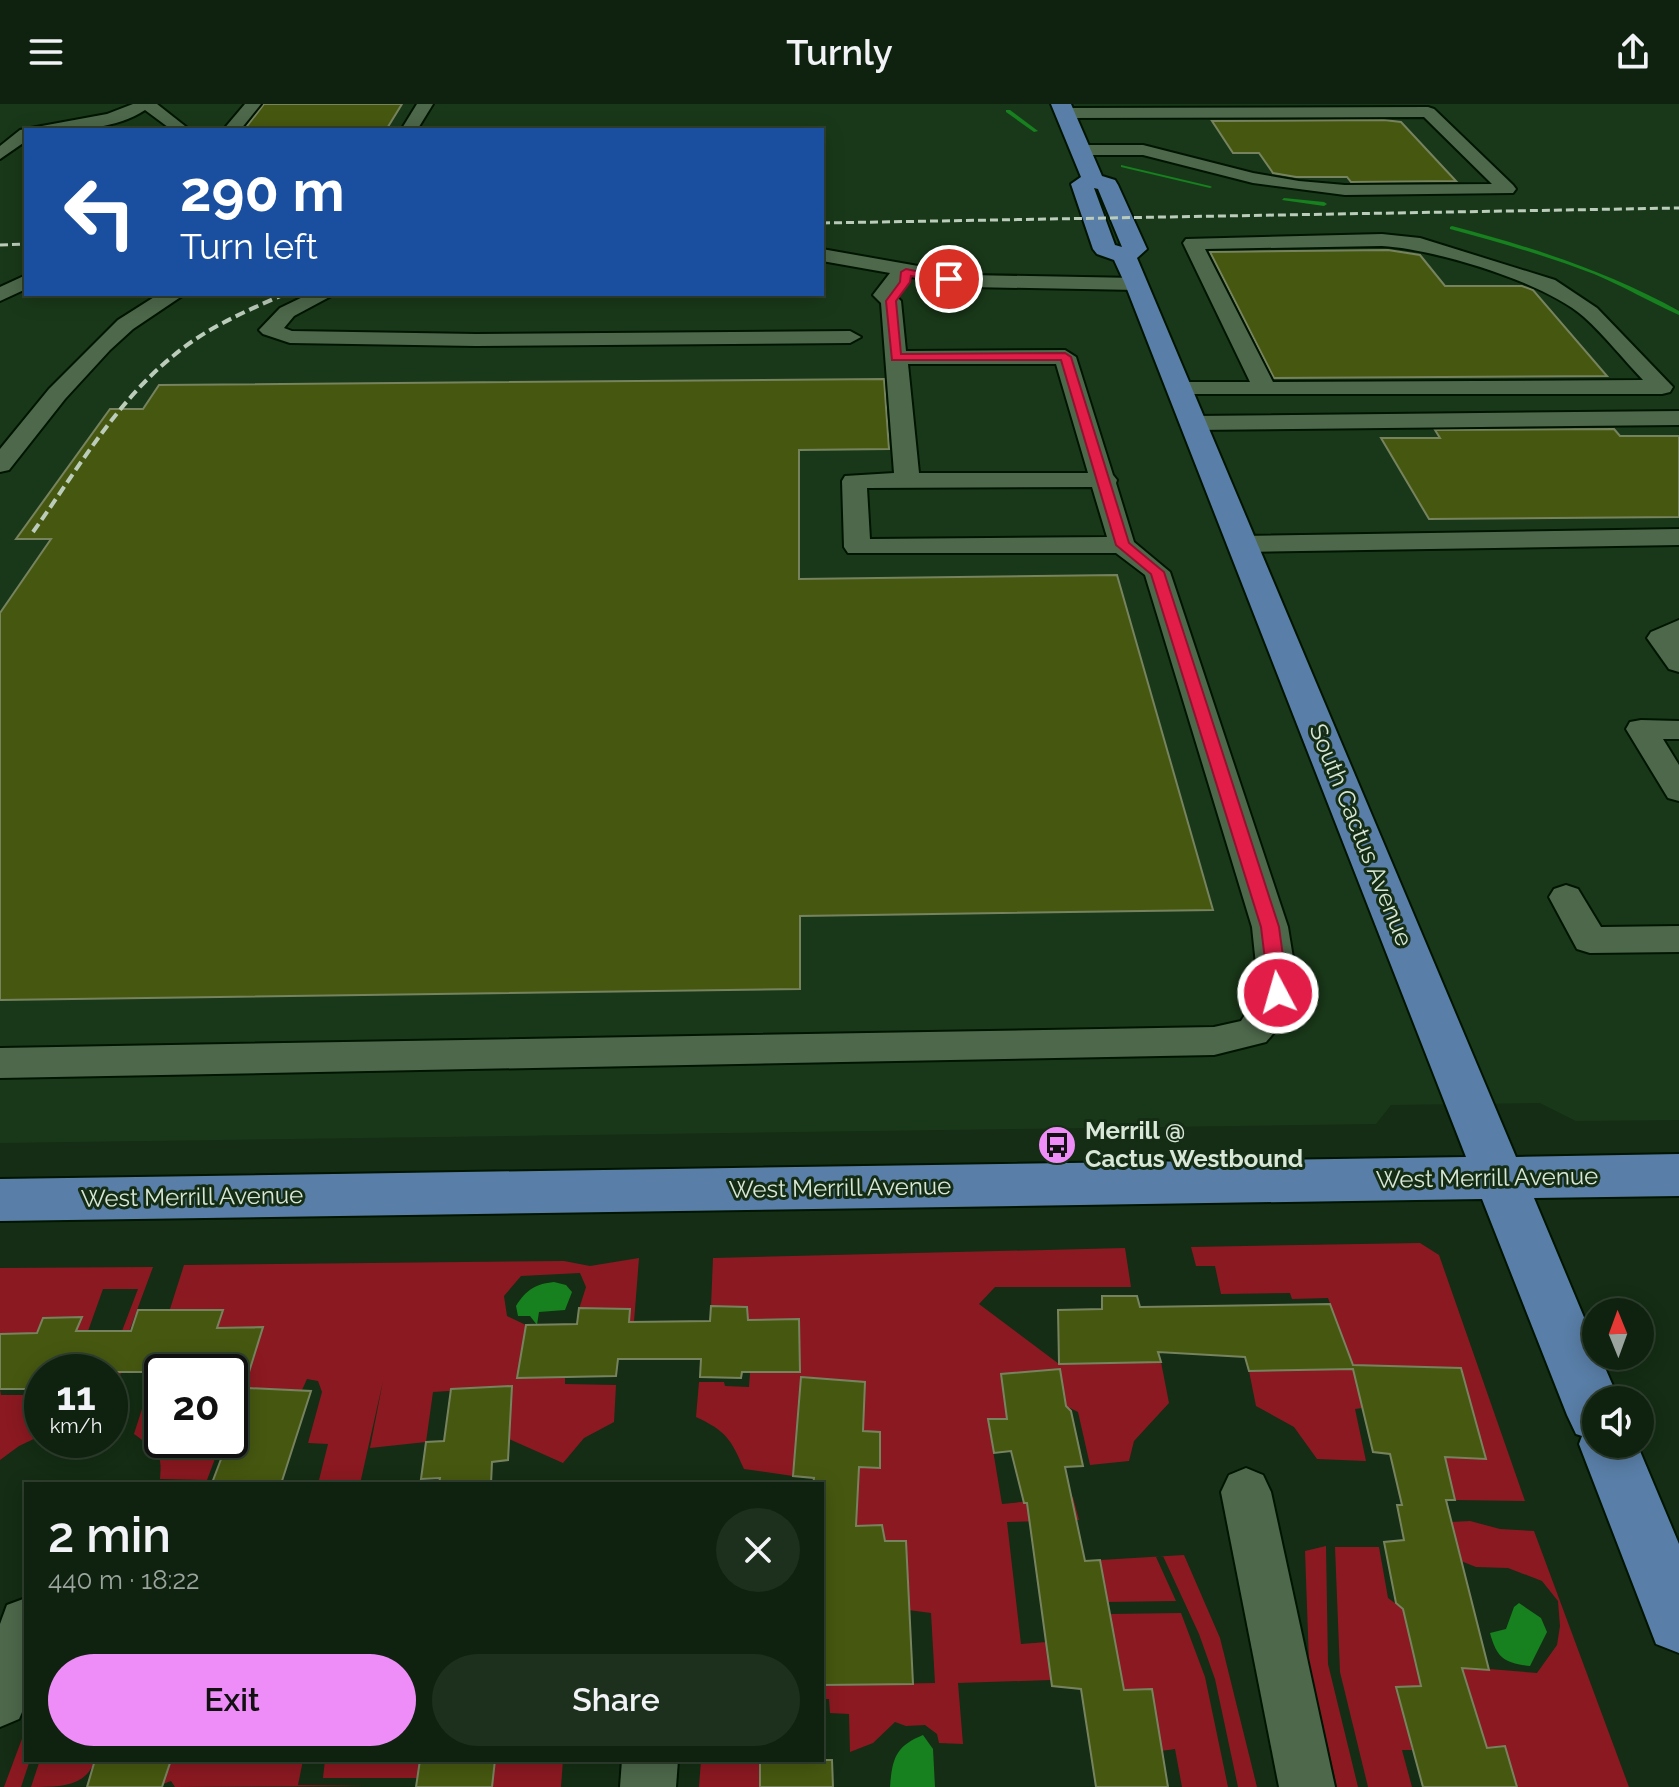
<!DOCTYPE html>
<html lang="en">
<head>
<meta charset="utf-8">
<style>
  :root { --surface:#0f220f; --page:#1d2f1d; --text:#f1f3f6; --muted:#9ba49e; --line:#2f3f2f; --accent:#ee8cf8 }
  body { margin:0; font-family:Raleway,sans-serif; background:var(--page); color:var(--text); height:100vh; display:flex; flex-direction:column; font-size:30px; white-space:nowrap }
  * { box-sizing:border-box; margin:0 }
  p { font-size:26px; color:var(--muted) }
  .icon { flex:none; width:44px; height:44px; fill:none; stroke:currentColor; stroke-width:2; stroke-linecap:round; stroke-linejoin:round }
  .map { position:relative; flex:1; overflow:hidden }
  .drawer { position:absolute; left:24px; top:1378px; width:800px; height:280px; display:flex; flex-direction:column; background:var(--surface); border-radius:0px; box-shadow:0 4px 20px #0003,0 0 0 2px var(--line) }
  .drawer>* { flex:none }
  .guide { position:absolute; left:24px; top:24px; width:800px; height:168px; border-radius:0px; box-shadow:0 4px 20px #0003,0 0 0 2px var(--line); background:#1a4fa0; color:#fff; overflow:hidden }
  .needle { width:52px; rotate:359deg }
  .fabs { position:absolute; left:1582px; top:1194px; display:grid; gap:16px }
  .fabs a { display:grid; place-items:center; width:72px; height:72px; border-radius:50%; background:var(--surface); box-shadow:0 4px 20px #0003,0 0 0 2px var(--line); font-size:40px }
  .speed { position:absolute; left:24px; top:1250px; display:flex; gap:16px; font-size:40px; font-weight:700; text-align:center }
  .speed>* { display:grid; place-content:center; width:104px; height:104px; border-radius:50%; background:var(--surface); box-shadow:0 4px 20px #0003,0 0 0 2px var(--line); line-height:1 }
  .speed small { font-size:20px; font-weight:400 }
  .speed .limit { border:4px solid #111; border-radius:12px; background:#fff; color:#111 }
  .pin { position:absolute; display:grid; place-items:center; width:68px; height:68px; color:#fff; margin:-34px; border:4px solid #fff; border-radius:50%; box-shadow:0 2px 8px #0007 }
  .me { position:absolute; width:88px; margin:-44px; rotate:354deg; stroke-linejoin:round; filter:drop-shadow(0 0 6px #0008) }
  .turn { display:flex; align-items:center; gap:28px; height:168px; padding:0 24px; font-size:36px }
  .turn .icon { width:104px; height:104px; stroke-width:2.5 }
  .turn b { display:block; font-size:56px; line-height:68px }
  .round { display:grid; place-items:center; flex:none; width:84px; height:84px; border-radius:42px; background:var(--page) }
  .headline { display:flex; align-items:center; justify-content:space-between; height:136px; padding:0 24px }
  h1 { font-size:48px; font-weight:600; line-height:60px }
  .cta { display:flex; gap:16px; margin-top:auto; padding:16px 24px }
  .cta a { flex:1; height:92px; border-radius:48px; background:var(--accent); color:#111; font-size:32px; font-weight:600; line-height:92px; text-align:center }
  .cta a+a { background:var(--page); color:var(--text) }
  header { display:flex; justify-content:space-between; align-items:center; height:104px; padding:0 24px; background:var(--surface); font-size:36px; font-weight:600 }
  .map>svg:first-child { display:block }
</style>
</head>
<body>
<header><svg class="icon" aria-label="menu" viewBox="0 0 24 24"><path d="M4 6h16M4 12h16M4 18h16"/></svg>Turnly<svg class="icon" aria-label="share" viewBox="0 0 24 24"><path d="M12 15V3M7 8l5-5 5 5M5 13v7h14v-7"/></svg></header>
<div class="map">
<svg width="1679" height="1683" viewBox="0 0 1679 1683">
  <rect width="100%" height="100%" fill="#142d14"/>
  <path fill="#193819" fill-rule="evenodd" d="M 0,0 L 1679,0 L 1679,1016 L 1576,1017 L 1540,999 L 1391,1001 L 1376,1020 L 0,1039 ZM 26,26 L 822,26 L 822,190 L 26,190 Z"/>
  <g fill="#8b1921">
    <path d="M 1420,1139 L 1439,1151 L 1525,1397 L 1455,1396 L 1445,1353 L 1486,1354 L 1460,1264 L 1352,1261 L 1362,1304 L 1355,1305 L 1366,1357 L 1317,1355 L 1294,1323 L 1256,1302 L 1249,1267 L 1300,1266 L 1349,1252 L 1328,1194 L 1292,1195 L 1290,1189 L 1221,1190 L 1215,1162 L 1196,1162 L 1191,1143 Z"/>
    <path d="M 1125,1144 L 1131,1183 L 995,1183 L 979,1200 L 1059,1260 L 1161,1258 L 1169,1299 L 1134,1337 L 1129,1357 L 1090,1361 L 1078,1308 L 1066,1302 L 1060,1266 L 1007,1315 L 988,1316 L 1002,1400 L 1073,1393 L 1079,1416 L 1007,1418 L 1021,1540 L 1047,1538 L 1051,1576 L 958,1579 L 963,1640 L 939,1639 L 937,1630 L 925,1621 L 906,1622 L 895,1618 L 873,1639 L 850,1648 L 849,1610 L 830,1609 L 829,1595 L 822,1595 L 822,1581 L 935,1579 L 931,1509 L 908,1506 L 906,1437 L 885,1437 L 882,1421 L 822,1422 L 822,1402 L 857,1407 L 859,1363 L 880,1363 L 880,1328 L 863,1327 L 865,1278 L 807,1274 L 793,1372 L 744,1365 C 731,1335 726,1327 696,1313 L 699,1278 L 724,1278 L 725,1282 L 749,1283 L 750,1268 L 800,1268 L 799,1215 L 748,1216 L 747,1203 L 711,1202 L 713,1154 Z"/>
    <path d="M 639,1154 L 634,1218 L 629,1218 L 630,1205 L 579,1205 L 586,1183 L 580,1169 L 521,1172 L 504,1192 L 507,1212 L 526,1221 L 518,1274 L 565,1273 L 565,1280 L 616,1281 L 614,1318 L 584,1334 L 563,1359 L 509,1335 L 511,1283 L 433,1288 L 426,1338 L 370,1344 L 383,1277 L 360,1380 L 350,1380 L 350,1376 L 319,1376 L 328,1340 L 308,1339 L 322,1288 L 318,1277 L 307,1275 L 302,1286 L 248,1284 L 230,1326 L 230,1279 L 246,1279 L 263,1224 L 217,1224 L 222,1206 L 170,1205 L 184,1161 L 564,1157 L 590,1162 Z"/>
    <path d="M 153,1163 L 114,1268 L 121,1269 L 110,1297 L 110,1268 L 119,1227 L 122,1227 L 138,1185 L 103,1185 L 88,1227 L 76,1227 L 81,1213 L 43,1214 L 37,1229 L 0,1230 L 0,1164 Z"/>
    <path d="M 0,1285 L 1,1291 L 42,1291 L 42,1331 L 19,1342 L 0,1356 Z"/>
    <path d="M 148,1286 L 162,1286 L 162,1336 L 222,1336 L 207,1376 L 160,1375 C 163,1347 156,1346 134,1330 Z"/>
    <path d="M 1470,1417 L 1500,1425 L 1534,1427 L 1629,1683 L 1517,1683 L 1505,1643 L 1487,1644 L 1468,1581 L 1397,1583 L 1412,1646 L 1402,1646 L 1412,1683 L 1368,1683 L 1340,1568 L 1335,1443 L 1379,1443 L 1388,1494 L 1403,1505 L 1416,1559 L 1537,1569 L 1557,1541 L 1560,1522 L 1558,1497 L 1542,1477 L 1508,1464 L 1476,1463 L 1461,1457 L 1451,1418 Z"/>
    <path d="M 1326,1442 L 1328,1560 L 1358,1683 L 1337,1683 L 1309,1558 L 1305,1447 Z"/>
    <path d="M 1184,1451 L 1220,1534 L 1257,1683 L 1238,1683 L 1215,1575 L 1199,1530 L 1163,1452 L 1156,1453 L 1176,1497 L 1107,1498 L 1100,1456 Z"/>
    <path d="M 1181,1509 L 1205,1573 L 1228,1683 L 1182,1683 L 1175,1645 L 1161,1647 L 1152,1585 L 1081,1589 L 1084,1582 L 1120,1566 L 1110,1510 Z"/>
    <path d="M 26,1624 L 26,1656 L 30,1656 L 21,1683 L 4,1683 Z"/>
    <path d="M 40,1656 L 95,1656 C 86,1683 60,1683 31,1683 Z"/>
    <path d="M 192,1656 L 303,1656 L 298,1681 L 368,1682 L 175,1683 L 171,1677 L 163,1680 L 170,1659 Z"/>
    <path d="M 325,1656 L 420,1656 L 417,1674 L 323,1674 Z"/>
    <path d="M 495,1656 L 563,1656 L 561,1683 L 492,1683 Z"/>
    <path d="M 701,1656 L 760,1656 L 760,1683 L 699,1683 Z"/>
  </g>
  <g fill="#16811e">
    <path d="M 554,1178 L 566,1181 L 572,1188 L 565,1206 L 539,1208 L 537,1221 L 530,1212 L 518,1212 L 516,1202 C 526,1186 535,1180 554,1178 Z"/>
    <path d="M 1519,1499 L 1541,1514 L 1547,1528 L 1530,1562 C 1505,1559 1497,1555 1490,1529 L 1506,1525 L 1514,1503 Z"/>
    <path d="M 923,1631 L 933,1645 L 935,1683 L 890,1683 C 892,1654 896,1642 923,1631 Z"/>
  </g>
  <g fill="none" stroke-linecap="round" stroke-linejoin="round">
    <g fill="#16811e" fill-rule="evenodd">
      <path d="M 1006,6 L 1010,6 L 1038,27 L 1034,28 L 1006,8 Z"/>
      <path d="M 1121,61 L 1210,82 L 1212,83 L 1210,84 L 1121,63 Z"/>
      <path d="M 1284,94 L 1324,98 L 1327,100 L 1324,102 L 1282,96 Z"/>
      <path d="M 1452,122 C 1531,143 1607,167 1679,207 L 1679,211 C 1650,198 1623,182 1594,170 C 1547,152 1499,138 1450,125 L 1450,123 Z"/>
    </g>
  </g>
  <g fill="#465810" stroke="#77835f" stroke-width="2">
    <path d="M 264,0 L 402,0 L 386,26 L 244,26 Z"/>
    <path d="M 1384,16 L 1401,18 L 1456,77 L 1351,78 L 1347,73 L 1296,73 L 1273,69 L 1259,49 L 1233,49 L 1212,17 Z"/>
    <path d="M 1388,146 L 1420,151 L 1445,182 L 1522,182 L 1533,186 L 1607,272 L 1274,274 L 1210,148 Z"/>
    <path d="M 884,275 L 889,345 L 799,346 L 799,475 L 1117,471 L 1213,806 L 800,812 L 800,885 L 0,896 L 0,509 L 51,435 L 16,435 L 110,305 L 143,305 L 159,281 Z"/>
    <path d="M 1614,325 L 1620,332 L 1679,332 L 1679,413 L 1429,415 L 1381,334 L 1440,334 L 1435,326 Z"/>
    <path d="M 1102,1192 L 1137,1192 L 1140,1203 L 1330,1200 L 1353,1261 L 1461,1264 L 1486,1355 L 1445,1353 L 1455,1396 L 1446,1396 L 1489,1566 L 1462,1564 L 1487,1644 L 1505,1642 L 1517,1683 L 1423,1683 L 1396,1583 L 1421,1582 L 1403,1505 L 1396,1499 L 1384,1438 L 1404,1436 L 1397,1401 L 1402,1401 L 1390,1350 L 1373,1348 L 1353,1265 L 1249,1267 L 1245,1253 L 1158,1248 L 1161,1258 L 1059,1260 L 1058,1206 L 1102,1205 Z"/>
    <path d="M 711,1202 L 747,1203 L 748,1216 L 799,1215 L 800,1268 L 742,1268 L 741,1274 L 700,1273 L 701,1255 L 618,1255 L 616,1272 L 517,1274 L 526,1221 L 577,1220 L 579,1204 L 630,1205 L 629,1218 L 710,1217 Z"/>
    <path d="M 138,1206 L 223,1206 L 217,1224 L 263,1223 L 249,1268 L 42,1268 L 42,1285 L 0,1285 L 0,1230 L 37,1229 L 43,1214 L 82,1213 L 76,1227 L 131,1227 Z"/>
    <path d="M 1060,1265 L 1066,1302 L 1071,1307 L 1083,1362 L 1065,1363 L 1085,1457 L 1100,1456 L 1124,1586 L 1152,1585 L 1168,1683 L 1096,1683 L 1081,1585 L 1052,1582 L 1027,1399 L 1024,1399 L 1011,1347 L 994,1349 L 988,1315 L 1007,1315 L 1001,1270 Z"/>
    <path d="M 801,1273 L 865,1278 L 863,1327 L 880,1328 L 880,1364 L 859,1363 L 856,1422 L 882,1421 L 885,1437 L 906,1437 L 913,1580 L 822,1581 L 822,1380 L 813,1380 L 814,1374 L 793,1372 Z"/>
    <path d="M 512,1282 L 508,1356 L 492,1358 L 491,1380 L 439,1380 L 440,1374 L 421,1375 L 426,1338 L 444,1337 L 451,1285 Z"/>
    <path d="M 248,1284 L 311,1287 L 281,1380 L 212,1379 Z"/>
    <path d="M 95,1656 L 171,1656 L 162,1683 L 87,1683 Z"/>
    <path d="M 420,1656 L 495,1656 L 492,1683 L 416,1683 Z"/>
    <path d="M 760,1656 L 832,1656 L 833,1683 L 760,1683 Z"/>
  </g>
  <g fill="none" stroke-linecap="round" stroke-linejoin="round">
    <g stroke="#001501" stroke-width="4">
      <g id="minor">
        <path d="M 133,0 L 157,0 L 190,26 L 172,26 L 145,6 C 112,28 64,26 26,26 L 26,37 L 0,55 L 0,42 L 20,26 L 107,10 Z"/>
        <path d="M 245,0 L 261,0 L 240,26 L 223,26 Z"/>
        <path d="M 417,0 L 433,0 L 417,26 L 401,26 Z"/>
        <path d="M 1428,3 L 1434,5 L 1513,81 L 1516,85 L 1513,89 L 1345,91 L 1253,79 L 1143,51 L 1080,51 L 1072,46 L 1080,41 L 1143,41 L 1253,69 L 1299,77 L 1345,81 L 1492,80 L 1424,13 L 1065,14 L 1057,9 L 1065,4 Z"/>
        <path d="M 1382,130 L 1420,134 L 1555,176 L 1597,204 L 1673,283 L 1670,288 L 1662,290 L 1172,290 L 1169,285 L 1172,280 L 1180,278 L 1250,278 L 1183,139 L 1186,135 ZM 1382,142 C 1435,145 1544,178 1584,213 C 1605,232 1624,256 1643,276 L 1273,278 L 1205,145 Z"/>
        <path d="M 822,145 L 969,171 L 1137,174 L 1147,180 L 1137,186 L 969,183 L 912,173 L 901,179 L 894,190 L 901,197 L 906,247 L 1065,246 L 1076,253 L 1113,371 L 1117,376 L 1116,379 L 1134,438 L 1170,468 L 1288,823 L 1294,860 L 1297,889 L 1278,924 L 1266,938 L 1214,951 L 0,974 L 0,944 L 1214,923 L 1241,917 L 1259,889 L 1252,823 L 1145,471 L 1116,449 L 848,449 L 844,443 L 842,377 L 845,372 L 894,369 L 881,199 L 873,191 L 890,169 L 822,157 ZM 908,260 L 1056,260 L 1088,369 L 919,369 ZM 1092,383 L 1107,433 L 870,435 L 867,384 Z"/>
        <path d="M 26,171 L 26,185 L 0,197 L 0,183 Z"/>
        <path d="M 159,190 L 185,190 L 133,225 L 110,246 L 65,295 L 9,366 L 0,368 L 0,345 L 49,285 L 118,216 Z"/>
        <path d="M 309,190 L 335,190 L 294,212 L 284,224 L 292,227 L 476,230 L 850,227 L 861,233 L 850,239 L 476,242 L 290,239 L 263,230 L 259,226 L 280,204 Z"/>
        <path d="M 1679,307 L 1679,321 L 1193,326 L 1185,324 L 1181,319 L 1185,314 L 1193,312 Z"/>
        <path d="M 1679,425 L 1679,441 L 1243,448 L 1234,446 L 1230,440 L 1234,434 L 1243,432 Z"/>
        <path d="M 1679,516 L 1679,568 L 1669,565 L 1647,534 L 1651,528 Z"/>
        <path d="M 1641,616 L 1679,617 L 1679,635 L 1663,635 L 1679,661 L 1679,697 L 1668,694 L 1626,625 L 1630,618 Z"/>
        <path d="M 1566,781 L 1578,785 L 1601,823 L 1679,822 L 1679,848 L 1590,849 L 1577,845 L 1549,793 L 1554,785 Z"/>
        <path d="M 1246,1364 L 1263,1371 L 1271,1388 L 1335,1683 L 1279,1683 L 1221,1388 L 1229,1371 Z"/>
        <path d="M 26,1494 L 26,1599 L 19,1615 L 0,1623 L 0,1520 L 7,1501 Z"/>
        <path d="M 622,1656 L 678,1656 L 676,1683 L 620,1683 Z"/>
      </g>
    </g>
    <g stroke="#001501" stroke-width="4">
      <path id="major" d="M 1051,0 L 1071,0 L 1102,72 L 1115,76 L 1118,81 L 1147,145 L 1137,154 L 1516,1053 L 1679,1050 L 1679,1092 L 1534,1094 L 1596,1242 L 1596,1252 L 1600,1252 L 1619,1296 L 1596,1296 L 1596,1340 L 1637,1340 L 1679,1440 L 1679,1549 L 1656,1540 L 1579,1340 L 1582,1332 L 1576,1330 L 1567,1311 L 1482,1095 L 0,1117 L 0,1075 L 1466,1053 L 1125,180 L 1114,156 L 1097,150 L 1093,145 L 1071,80 L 1081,73 ZM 1094,84 L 1098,85 L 1122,143 L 1115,141 Z"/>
    </g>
    <use href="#minor" fill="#4d684b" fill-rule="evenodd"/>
    <use href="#major" fill="#597ea7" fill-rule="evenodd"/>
    <g stroke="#bcb" stroke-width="3" stroke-dasharray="8 4" stroke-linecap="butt">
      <path d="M 822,119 L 1679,104"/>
      <path d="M 0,141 L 26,140"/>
    </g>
    <path stroke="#bcb" stroke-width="4" stroke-dasharray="10 5" stroke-linecap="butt" d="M 33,428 C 76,368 115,299 173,252 C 206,224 246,207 285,190"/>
  </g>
  <path fill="#e11d48" stroke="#92132f" stroke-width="2" d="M 906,165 L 954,175 L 949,178 L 911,172 L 910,178 L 896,197 L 901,250 L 1065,249 L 1071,253 L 1129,439 L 1164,468 L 1279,823 L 1288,889 L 1285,894 L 1278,896 L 1269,889 L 1261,823 L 1151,470 L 1116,441 L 1061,256 L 892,256 L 886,197 L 900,178 L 901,168 Z"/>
  <defs>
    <g id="bus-disc" transform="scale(2)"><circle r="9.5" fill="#ee8cf8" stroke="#142d14"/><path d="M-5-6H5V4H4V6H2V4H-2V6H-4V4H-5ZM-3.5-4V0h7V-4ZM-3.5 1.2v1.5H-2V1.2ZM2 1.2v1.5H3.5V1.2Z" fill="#111"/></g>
  </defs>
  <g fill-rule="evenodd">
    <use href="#bus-disc" x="1057" y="1041"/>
  </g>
  <g text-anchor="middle" stroke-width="6" stroke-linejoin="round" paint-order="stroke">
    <g font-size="24" fill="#d8e7d7" stroke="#142d14">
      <text transform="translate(1361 731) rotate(68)" y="8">South Cactus Avenue</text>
      <text transform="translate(1487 1074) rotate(-1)" y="8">West Merrill Avenue</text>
      <text transform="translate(840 1084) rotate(-1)" y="8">West Merrill Avenue</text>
      <text transform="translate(192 1093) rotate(-1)" y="8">West Merrill Avenue</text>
    </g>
    <g font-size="24" font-weight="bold" fill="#d8e7d7" stroke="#142d14" text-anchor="start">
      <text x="1085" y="1035">Merrill @<tspan x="1085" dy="28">Cactus Westbound</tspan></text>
    </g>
  </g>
</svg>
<div class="fabs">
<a><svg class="needle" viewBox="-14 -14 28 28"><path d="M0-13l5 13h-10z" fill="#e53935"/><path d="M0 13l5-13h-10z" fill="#9ba49e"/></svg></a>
<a><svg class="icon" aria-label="sound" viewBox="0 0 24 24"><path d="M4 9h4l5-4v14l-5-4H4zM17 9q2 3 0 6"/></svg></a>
</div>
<div class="speed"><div>11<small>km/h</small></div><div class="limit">20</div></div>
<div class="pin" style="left:949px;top:175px;background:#d93025"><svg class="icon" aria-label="arrive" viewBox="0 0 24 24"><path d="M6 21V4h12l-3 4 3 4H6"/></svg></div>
<svg class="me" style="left:1278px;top:889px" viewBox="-20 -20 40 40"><circle r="17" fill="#e11d48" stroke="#fff" stroke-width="3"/><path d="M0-11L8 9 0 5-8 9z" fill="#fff"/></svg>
<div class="guide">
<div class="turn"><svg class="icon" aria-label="left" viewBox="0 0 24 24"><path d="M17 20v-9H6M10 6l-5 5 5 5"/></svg><div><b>290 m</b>Turn left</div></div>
</div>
<section class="drawer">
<div class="headline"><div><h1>2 min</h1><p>440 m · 18:22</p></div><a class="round"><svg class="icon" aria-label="close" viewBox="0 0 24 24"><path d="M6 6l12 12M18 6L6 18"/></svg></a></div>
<div class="cta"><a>Exit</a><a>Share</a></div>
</section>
</div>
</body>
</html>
